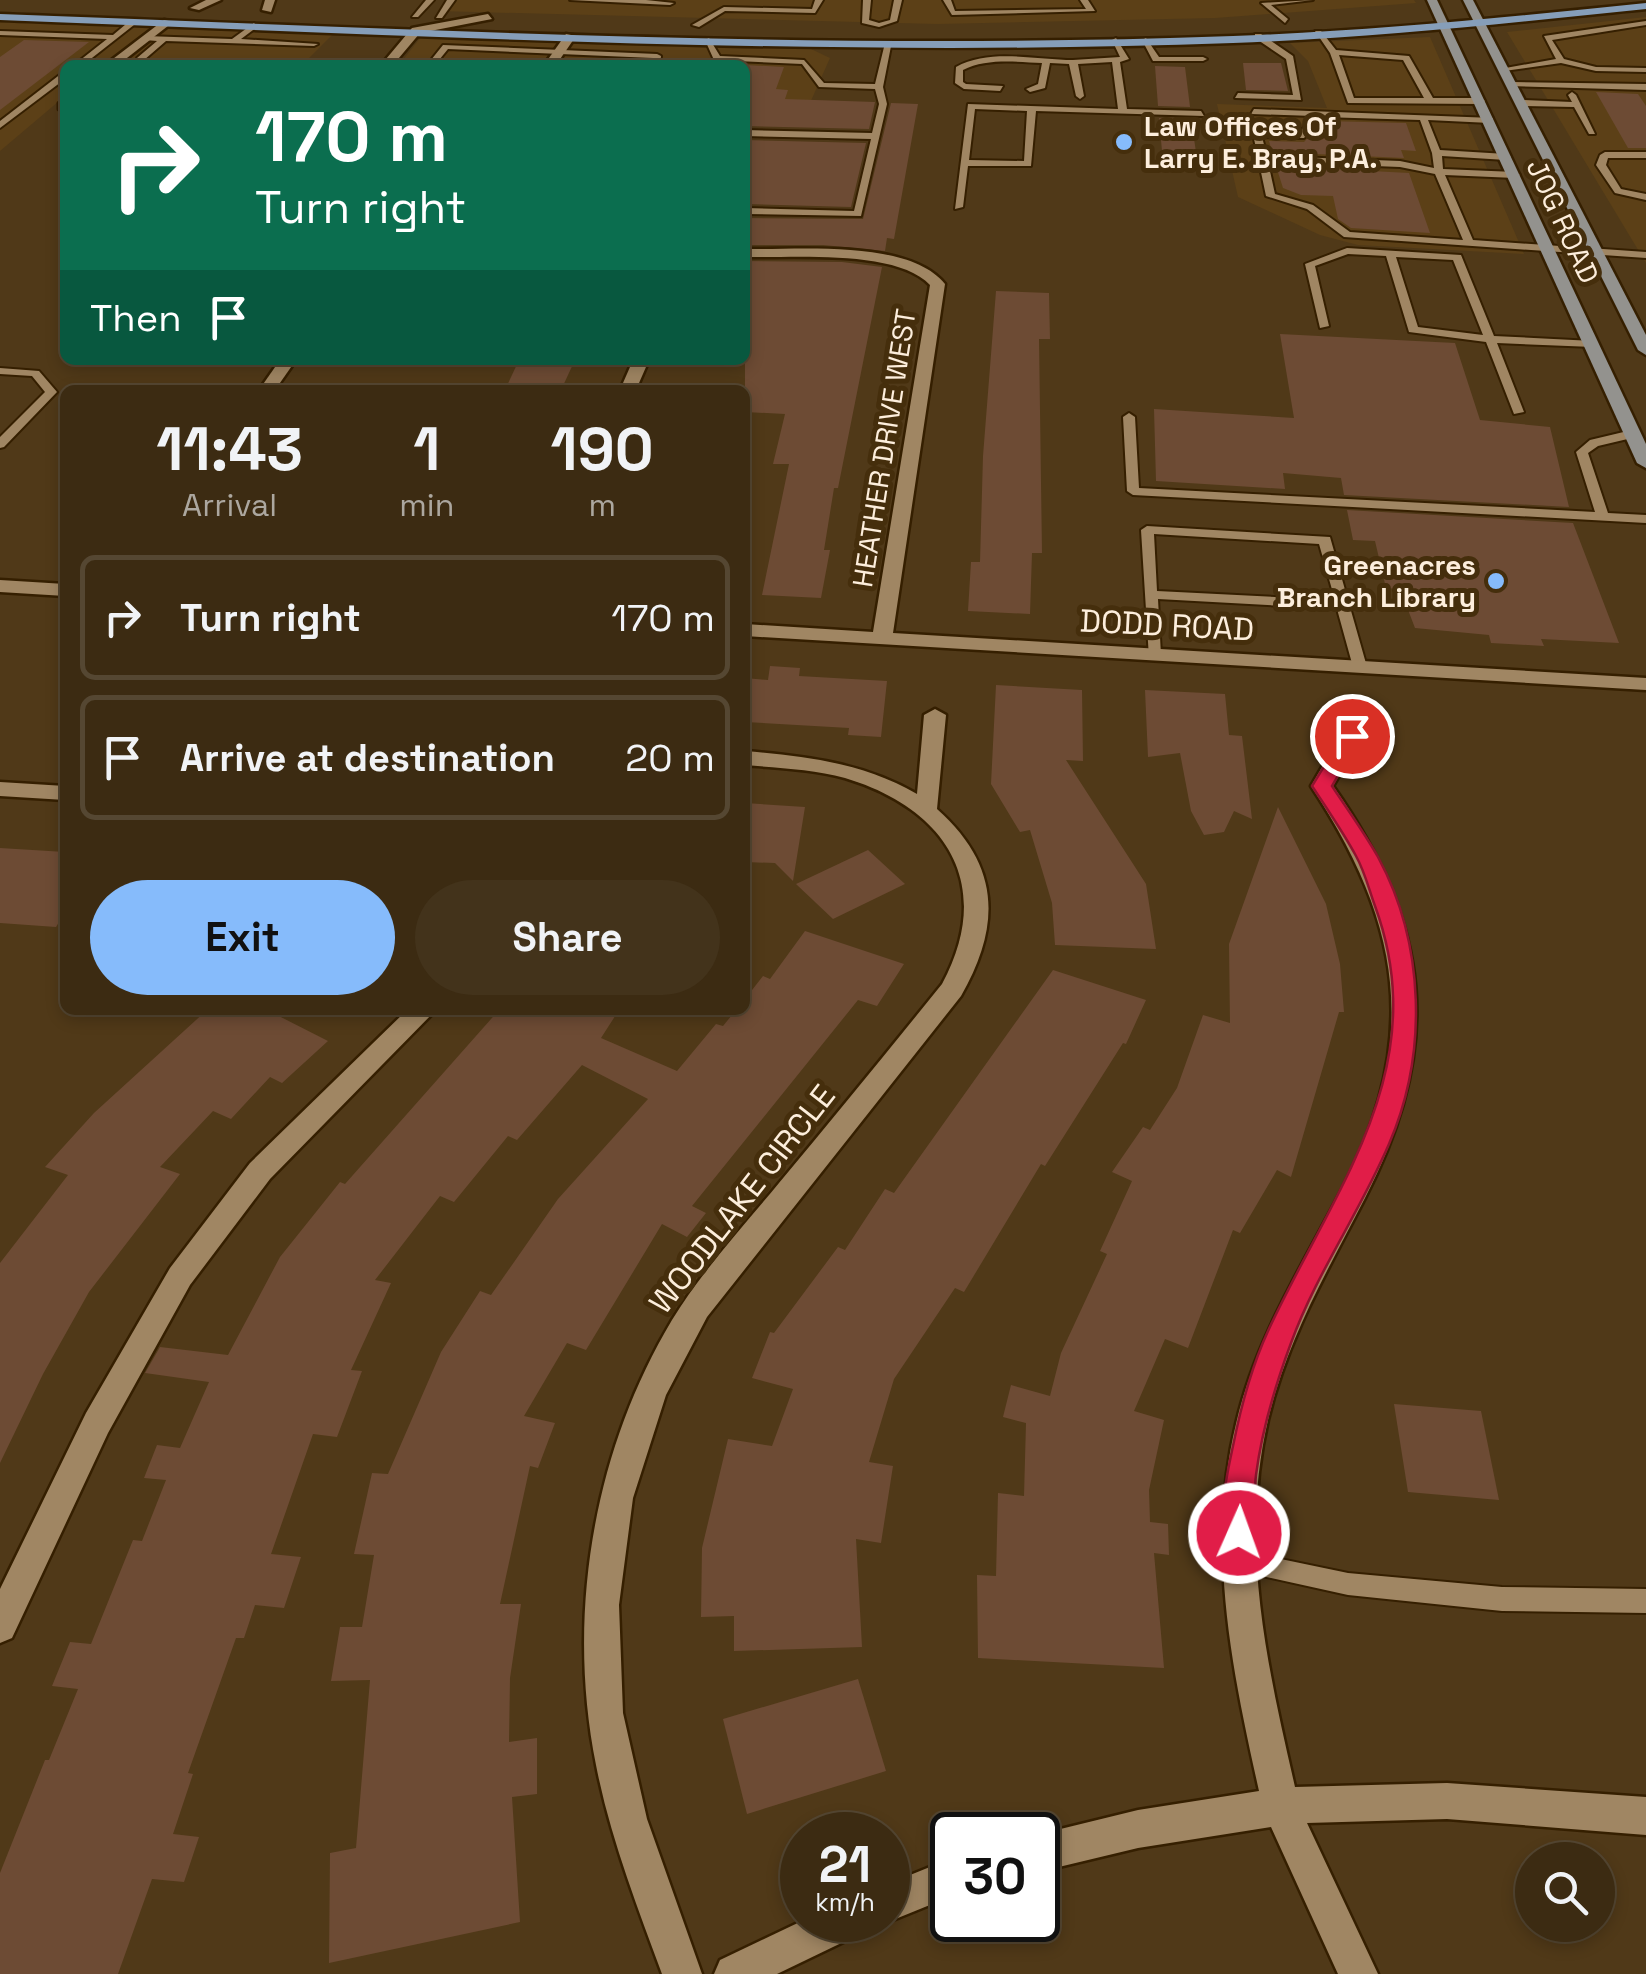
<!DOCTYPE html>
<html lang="en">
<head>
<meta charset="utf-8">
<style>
  :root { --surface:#3c2b12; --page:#43331b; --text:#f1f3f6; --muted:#aca79f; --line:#554732; --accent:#86bbfb }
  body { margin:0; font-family:"Space Grotesk",sans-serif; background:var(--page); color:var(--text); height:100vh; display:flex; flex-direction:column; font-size:38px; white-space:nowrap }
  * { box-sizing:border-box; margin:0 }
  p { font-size:32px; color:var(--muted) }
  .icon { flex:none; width:55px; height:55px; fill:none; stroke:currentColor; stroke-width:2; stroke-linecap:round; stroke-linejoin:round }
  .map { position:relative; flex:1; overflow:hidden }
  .panel { position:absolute; left:60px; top:385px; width:690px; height:630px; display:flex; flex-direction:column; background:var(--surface); border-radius:15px; box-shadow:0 5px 15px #0003,0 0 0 2px var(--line) }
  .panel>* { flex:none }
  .banner { position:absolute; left:60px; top:60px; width:690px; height:305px; border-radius:15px; box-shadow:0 5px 15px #0003,0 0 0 2px var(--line); background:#0b6e4f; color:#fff; overflow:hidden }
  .fabs { position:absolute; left:1515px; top:1842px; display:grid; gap:20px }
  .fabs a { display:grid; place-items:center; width:100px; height:100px; border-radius:50%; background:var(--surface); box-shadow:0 5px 15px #0003,0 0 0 2px var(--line); font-size:50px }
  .speed { position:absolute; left:780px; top:1812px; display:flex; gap:20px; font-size:50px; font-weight:700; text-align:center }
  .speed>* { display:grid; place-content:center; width:130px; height:130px; border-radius:50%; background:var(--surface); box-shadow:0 5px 15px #0003,0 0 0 2px var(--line); line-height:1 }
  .speed small { font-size:25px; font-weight:400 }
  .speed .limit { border:5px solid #111; border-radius:15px; background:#fff; color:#111 }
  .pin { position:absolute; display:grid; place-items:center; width:85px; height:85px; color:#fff; margin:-42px; border:5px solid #fff; border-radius:50%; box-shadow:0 2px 10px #0007 }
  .me { position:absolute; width:110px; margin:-55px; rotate:2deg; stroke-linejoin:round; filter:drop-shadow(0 0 8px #0008) }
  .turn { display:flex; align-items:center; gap:35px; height:210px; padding:0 30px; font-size:45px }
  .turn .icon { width:130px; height:130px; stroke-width:2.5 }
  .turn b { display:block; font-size:70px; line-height:85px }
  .then { display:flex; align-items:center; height:95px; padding:0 30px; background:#0003; gap:20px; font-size:38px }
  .eta { display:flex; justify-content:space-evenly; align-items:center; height:170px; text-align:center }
  .eta b { font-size:60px; font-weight:700; line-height:70px }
  .primary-button { display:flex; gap:20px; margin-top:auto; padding:20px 30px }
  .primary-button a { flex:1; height:115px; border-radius:60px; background:var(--accent); color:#111; font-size:40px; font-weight:700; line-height:115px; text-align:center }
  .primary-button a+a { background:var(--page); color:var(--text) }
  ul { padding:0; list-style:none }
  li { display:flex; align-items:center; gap:30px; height:125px; margin:0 20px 15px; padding:0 10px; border:5px solid var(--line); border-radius:15px }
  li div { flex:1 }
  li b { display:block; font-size:38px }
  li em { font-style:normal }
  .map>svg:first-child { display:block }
</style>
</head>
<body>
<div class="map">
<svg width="1646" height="1974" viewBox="0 0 1646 1974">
  <rect width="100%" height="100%" fill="#503918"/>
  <g fill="#5c4017">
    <path d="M 446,0 L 1414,0 L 1416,3 L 1215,18 L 937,24 L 438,11 Z"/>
    <path d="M 1646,17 L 1646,263 L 1507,32 Z"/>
    <path d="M 0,20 L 335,32 L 302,65 L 107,60 L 101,65 L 65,65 L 65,96 L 0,151 Z"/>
    <path d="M 421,37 L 811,49 L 830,58 L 810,103 L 745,101 L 745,65 L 399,65 Z"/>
    <path d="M 1430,37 L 1524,254 L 1358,245 L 1320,235 L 1238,197 L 1217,104 L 1327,108 L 1308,61 L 1290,43 Z"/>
  </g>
  <g fill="#6d4b34">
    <path d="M 24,40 L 89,42 L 0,110 L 0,57 Z"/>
    <path d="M 1243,63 L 1281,63 L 1288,91 L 1246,90 Z"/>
    <path d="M 745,65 L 784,67 L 776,89 L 788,90 L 785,99 L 875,102 L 869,129 L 745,126 Z"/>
    <path d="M 1155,66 L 1185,67 L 1190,107 L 1158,106 Z"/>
    <path d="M 1596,92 L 1638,94 L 1646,106 L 1646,148 L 1628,148 Z"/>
    <path d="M 891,103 L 918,104 L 894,239 L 887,238 L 885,251 L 823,245 L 745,245 L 745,218 L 863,219 Z"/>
    <path d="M 1159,118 L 1191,119 L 1196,152 L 1162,151 Z"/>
    <path d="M 1324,121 L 1406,123 L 1416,151 L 1401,150 L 1404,158 L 1272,152 L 1269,141 L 1304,142 Z"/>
    <path d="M 745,140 L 866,143 L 851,207 L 745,204 Z"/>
    <path d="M 1276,166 L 1409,173 L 1430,233 L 1351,228 L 1338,219 L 1333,196 L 1301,195 L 1283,188 Z"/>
    <path d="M 745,261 L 842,262 L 882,267 L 838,488 L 834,488 L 824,550 L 830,550 L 821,598 L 762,595 L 789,464 L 773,464 L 785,414 L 745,412 Z"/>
    <path d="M 996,291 L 1049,293 L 1050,339 L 1039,339 L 1042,553 L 1032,553 L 1030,614 L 968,611 L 971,562 L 980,562 L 983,456 Z"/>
    <path d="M 1280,334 L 1455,343 L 1480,420 L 1550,427 L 1569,507 L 1344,495 L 1341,478 L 1283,473 L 1285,489 L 1156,481 L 1154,409 L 1294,418 Z"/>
    <path d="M 519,360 L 575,360 L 561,390 L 505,390 Z"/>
    <path d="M 1347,510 L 1573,523 L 1619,643 L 1541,639 L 1544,646 L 1491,643 L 1489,635 L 1415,628 L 1400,589 L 1386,588 L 1375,541 L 1353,540 Z"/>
    <path d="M 770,666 L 800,668 L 799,676 L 887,681 L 881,737 L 848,735 L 849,728 L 745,722 L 745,678 L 768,680 Z"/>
    <path d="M 996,685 L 1082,690 L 1083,761 L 1066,760 L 1146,884 L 1156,949 L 1055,945 L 1052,903 L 1030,830 L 1020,832 L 991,784 Z"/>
    <path d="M 1145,690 L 1225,694 L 1229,735 L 1242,736 L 1252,819 L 1234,811 L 1224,832 L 1204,835 L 1191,811 L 1180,753 L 1148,757 Z"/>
    <path d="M 745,803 L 805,807 L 793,881 L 775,863 L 745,862 Z"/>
    <path d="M 1278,807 L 1326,904 L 1340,964 L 1344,1012 L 1339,1012 L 1291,1177 L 1277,1170 L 1240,1233 L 1233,1230 L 1188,1348 L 1165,1339 L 1134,1411 L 1164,1420 L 1149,1490 L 1150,1522 L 1168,1524 L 1169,1555 L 1154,1553 L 1164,1668 L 978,1658 L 977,1575 L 996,1576 L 998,1493 L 1024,1496 L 1026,1423 L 1003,1417 L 1011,1385 L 1050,1396 L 1061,1353 L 1107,1254 L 1100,1251 L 1132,1181 L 1112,1172 L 1143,1127 L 1150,1130 L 1177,1088 L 1203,1015 L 1230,1023 L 1229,944 Z"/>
    <path d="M 0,848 L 65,852 L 65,912 L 56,927 L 0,923 Z"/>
    <path d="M 868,850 L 905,884 L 833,919 L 796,884 Z"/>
    <path d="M 805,931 L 904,964 L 877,1006 L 858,1000 L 692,1206 L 706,1213 L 687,1237 L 662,1224 L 586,1350 L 567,1343 L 524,1416 L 555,1423 L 538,1468 L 530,1466 L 500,1604 L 521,1604 L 510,1678 L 509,1742 L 537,1738 L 537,1794 L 512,1797 L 520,1922 L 329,1963 L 330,1853 L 356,1848 L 370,1680 L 331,1681 L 340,1627 L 362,1627 L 374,1555 L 354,1554 L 372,1473 L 388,1474 L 441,1352 L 480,1291 L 491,1295 L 558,1199 L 648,1099 L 582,1065 L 517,1140 L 508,1136 L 454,1202 L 440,1196 L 375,1280 L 391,1283 L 351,1370 L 362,1371 L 337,1437 L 313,1434 L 271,1554 L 301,1557 L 284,1608 L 255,1605 L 244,1638 L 236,1638 L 188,1773 L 193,1774 L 173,1834 L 199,1837 L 184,1882 L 152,1879 L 118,1974 L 0,1974 L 0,1873 L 45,1760 L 49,1760 L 78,1689 L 52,1686 L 70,1642 L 91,1644 L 133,1540 L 142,1541 L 166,1480 L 144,1478 L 157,1445 L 180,1448 L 209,1382 L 145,1373 L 160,1347 L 228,1355 L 280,1257 L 340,1182 L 345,1184 L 499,1010 L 619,1010 L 601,1038 L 677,1071 L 716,1024 L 723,1026 L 736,1010 L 745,1010 L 745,999 L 763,976 L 770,979 Z"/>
    <path d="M 1053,970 L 1146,1000 L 1126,1044 L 1123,1043 L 1045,1166 L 1041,1164 L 964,1292 L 955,1288 L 894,1379 L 869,1462 L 893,1466 L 881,1543 L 856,1539 L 862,1647 L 734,1651 L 734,1616 L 701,1617 L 702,1548 L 728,1439 L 772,1446 L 793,1389 L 752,1378 L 770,1332 L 774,1333 L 838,1247 L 845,1250 L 885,1189 L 894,1193 Z"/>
    <path d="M 207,1010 L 267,1010 L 328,1041 L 282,1083 L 270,1077 L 231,1119 L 213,1111 L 160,1167 L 180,1174 L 89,1292 L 43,1374 L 0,1463 L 0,1263 L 68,1175 L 45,1167 L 94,1113 Z"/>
    <path d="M 1394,1404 L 1481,1411 L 1499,1500 L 1408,1492 Z"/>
    <path d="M 858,1679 L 886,1771 L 747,1814 L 723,1719 Z"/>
  </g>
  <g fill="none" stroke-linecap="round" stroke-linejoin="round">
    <g stroke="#351f00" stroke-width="4">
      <g id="lane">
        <path d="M 426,0 L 434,0 L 418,17 L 412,17 Z"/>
        <path d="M 447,0 L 455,0 L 442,18 L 436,18 Z"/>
        <path d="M 570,0 L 646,0 L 674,3 L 670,5 Z"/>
        <path d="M 815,0 L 823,0 L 815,13 L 725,11 L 699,27 L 692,25 L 724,7 L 812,9 Z"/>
        <path d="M 863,0 L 871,0 L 869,20 L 879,23 L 890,20 L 894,0 L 902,0 L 897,21 L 879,27 L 862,23 Z"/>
        <path d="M 943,0 L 951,0 L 955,11 L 1086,9 L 1080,0 L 1088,0 L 1095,11 L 952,15 Z"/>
        <path d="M 1313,0 L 1271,5 L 1288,19 L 1285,23 L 1261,3 Z"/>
        <path d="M 132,19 L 139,21 L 83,65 L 74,65 L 107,39 L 0,35 L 0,31 L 113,35 Z"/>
        <path d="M 1646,21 L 1646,25 L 1552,40 L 1564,59 L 1596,67 L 1646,68 L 1646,72 L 1596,71 L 1561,63 L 1504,71 L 1500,69 L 1556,59 L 1544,36 Z"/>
        <path d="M 254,23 L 257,27 L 241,39 L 318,44 L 314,46 L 166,41 L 144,60 L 137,58 L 157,41 L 145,40 L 145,36 L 232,39 Z"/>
        <path d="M 1315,31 L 1321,31 L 1336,50 L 1409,56 L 1433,98 L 1481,98 L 1485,101 L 1481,104 L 1348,103 L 1330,53 ZM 1339,55 L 1403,60 L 1424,98 L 1354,98 Z"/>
        <path d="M 1255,34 L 1261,34 L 1293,56 L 1301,100 L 1235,98 L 1238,93 L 1293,95 L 1286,59 L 1255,38 Z"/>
        <path d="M 709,38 L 720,56 L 804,60 L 824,83 L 875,84 L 885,43 L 892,41 L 883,87 L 887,104 L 861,216 L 745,214 L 745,208 L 854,211 L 871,139 L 745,136 L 745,130 L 872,133 L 879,104 L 875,89 L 819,87 L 802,64 L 714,60 L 705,40 Z"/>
        <path d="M 1116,38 L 1129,59 L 1120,62 L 1127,109 L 1201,111 L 1204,116 L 1036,111 L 1031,166 L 968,166 L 963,207 L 955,209 L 968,104 L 1118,109 L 1112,62 L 1078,64 L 1084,96 L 1080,99 L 1076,96 L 1069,64 L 1050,63 L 1045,88 L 1030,92 L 1026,89 L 1038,84 L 1042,63 C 1017,62 986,58 963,70 L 963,82 L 966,84 L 1003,86 L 1000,91 L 964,89 L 955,83 L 956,67 C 990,48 1035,60 1073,60 C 1088,59 1105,58 1120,57 L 1112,40 ZM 975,109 L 1027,111 L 1024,161 L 969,160 Z"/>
        <path d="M 1146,38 L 1159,57 L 1203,57 L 1207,59 L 1203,61 L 1153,61 L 1142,40 Z"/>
        <path d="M 443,45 L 657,54 L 661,56 L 660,65 L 652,65 L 653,58 L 448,49 L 435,65 L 427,65 Z"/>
        <path d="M 62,73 L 65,73 L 65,79 L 0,128 L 0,121 Z"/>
        <path d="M 1512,82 L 1646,84 L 1646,90 L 1509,86 Z"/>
        <path d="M 1572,92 L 1576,95 L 1595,134 L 1589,134 L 1574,107 L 1521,106 L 1517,103 L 1521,100 L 1572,102 L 1568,95 Z"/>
        <path d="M 1254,109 L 1493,118 L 1490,123 L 1428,120 L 1440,150 L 1506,154 L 1511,157 L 1506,160 L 1442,156 L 1443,169 L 1515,172 L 1520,175 L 1515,178 L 1445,175 L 1473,240 L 1646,252 L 1646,258 L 1344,237 L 1307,209 L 1266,196 L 1253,134 L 1257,131 L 1299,133 L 1313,116 L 1251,114 ZM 1322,117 L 1420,120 L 1432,153 L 1434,168 L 1400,161 L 1267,156 L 1262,137 L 1304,138 ZM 1268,162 L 1400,167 L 1435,174 L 1463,240 L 1350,232 L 1313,205 L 1275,194 Z"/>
        <path d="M 1605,152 L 1646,152 L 1646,158 L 1608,158 L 1606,165 L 1621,189 L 1646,194 L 1646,200 L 1615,193 L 1596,165 L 1600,155 Z"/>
        <path d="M 1347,248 L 1461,255 L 1494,336 L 1593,341 L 1598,344 L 1593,347 L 1497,343 L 1524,412 L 1514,414 L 1486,342 L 1409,332 L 1386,256 L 1348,254 L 1315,266 L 1329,326 L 1320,328 L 1305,264 ZM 1396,257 L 1453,260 L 1483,335 L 1418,327 Z"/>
        <path d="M 0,368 L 39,371 L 57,392 L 4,447 L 0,448 L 0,437 L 45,392 L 32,376 L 0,374 Z"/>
        <path d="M 1129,413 L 1135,417 L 1139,488 L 1595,512 L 1576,452 L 1590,440 L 1632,430 L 1636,431 L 1636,437 L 1598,446 L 1588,453 L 1608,513 L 1646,515 L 1646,523 L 1133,495 L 1127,491 L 1123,417 Z"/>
        <path d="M 1147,526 L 1330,537 L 1367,667 L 1360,671 L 1353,667 L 1337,609 L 1158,599 L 1161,655 L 1154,659 L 1149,658 L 1141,530 ZM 1154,534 L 1319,544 L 1335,600 L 1157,591 Z"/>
        <path d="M 1238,1550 L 1348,1573 L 1502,1587 L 1646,1589 L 1646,1613 L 1502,1611 L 1348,1595 L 1230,1569 L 1226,1561 L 1230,1553 Z"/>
      </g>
    </g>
    <g stroke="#351f00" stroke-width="5">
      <g id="street">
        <path d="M 206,0 L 221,0 L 199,10 L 190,8 Z"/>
        <path d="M 265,0 L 275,0 L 271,12 L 262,10 Z"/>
        <path d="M 488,14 L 492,19 L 420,33 L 393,65 L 381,65 L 412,28 Z"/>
        <path d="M 164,20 L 173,22 L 118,65 L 105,65 Z"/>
        <path d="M 566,34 L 576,36 L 556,65 L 544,65 Z"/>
        <path d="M 65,101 L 65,109 L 59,109 L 59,103 Z"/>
        <path d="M 745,249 C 799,250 909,239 945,284 L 893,633 L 1646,678 L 1646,690 L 745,636 L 745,624 L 873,632 L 930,285 C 897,249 792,258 745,257 Z"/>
        <path d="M 280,360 L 296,360 L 275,390 L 259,390 Z"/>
        <path d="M 633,360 L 649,360 L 636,390 L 620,390 Z"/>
        <path d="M 0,580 L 65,584 L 65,596 L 0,592 Z"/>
        <path d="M 935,709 L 946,715 L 937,809 C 1001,866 1001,926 961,996 L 707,1317 L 666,1395 L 633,1498 L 619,1605 L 623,1713 L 647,1819 L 702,1974 L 662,1974 C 637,1906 610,1837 596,1765 C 566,1615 593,1452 672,1320 C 702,1271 742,1228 779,1183 C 834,1117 888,1051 942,984 C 995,886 948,809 845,778 C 813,769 778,768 745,765 L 745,751 C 805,756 864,763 917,794 L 924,715 Z"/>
        <path d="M 1351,729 L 1362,736 L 1333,786 C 1431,925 1444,1046 1365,1198 C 1328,1270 1287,1339 1268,1420 C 1239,1545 1267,1664 1295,1787 L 1447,1783 L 1646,1797 L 1646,1835 L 1447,1819 L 1307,1823 L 1378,1974 L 1338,1974 L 1271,1827 L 1138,1848 L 1038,1872 L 1036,1835 L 1138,1810 L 1259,1791 C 1232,1669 1206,1548 1236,1424 C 1256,1337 1304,1263 1345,1184 C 1421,1036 1400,921 1311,786 L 1343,731 Z"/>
        <path d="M 0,782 L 65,786 L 65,800 L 0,796 Z"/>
        <path d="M 407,1010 L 436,1010 L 270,1179 L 190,1285 L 108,1433 L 12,1638 L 0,1643 L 0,1589 L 86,1413 L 170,1268 L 250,1163 Z"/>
        <path d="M 952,1858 L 952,1896 L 888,1922 L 883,1920 L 888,1920 L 888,1884 Z"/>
        <path d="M 804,1920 L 865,1920 L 860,1934 L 777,1974 L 714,1974 L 720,1960 Z"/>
      </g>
    </g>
    <g stroke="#351f00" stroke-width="5">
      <g id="secondary">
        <path d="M 1427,0 L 1437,0 L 1646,444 L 1646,468 L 1637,463 Z"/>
        <path d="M 1463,0 L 1473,0 L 1646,335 L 1646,355 L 1638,350 Z"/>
      </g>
    </g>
    <g stroke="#351f00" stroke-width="5">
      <path id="primary" d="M 1646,3 L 1646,9 C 1509,23 1371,38 1233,43 C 822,58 411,35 0,20 L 0,14 C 411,29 822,51 1233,36 C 1371,31 1509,17 1646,3 Z"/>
    </g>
    <use href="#lane" fill="#a08663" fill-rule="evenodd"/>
    <use href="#street" fill="#a08663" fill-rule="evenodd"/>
    <use href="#secondary" fill="#93928e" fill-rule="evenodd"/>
    <use href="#primary" fill="#869eb9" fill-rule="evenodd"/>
  </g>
  <path fill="#e11d48" stroke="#92132f" stroke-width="2.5" d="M 1352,730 L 1361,736 L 1332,786 C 1347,809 1364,832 1378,857 C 1425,944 1428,1054 1389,1144 C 1360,1212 1316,1274 1291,1343 C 1275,1386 1262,1429 1256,1475 C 1253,1498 1259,1522 1250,1543 L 1239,1547 L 1228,1543 C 1217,1516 1227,1474 1233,1446 C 1241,1406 1251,1368 1268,1331 C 1333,1190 1435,1070 1375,906 C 1369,890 1365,872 1356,856 C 1343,832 1327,809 1312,786 L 1345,732 Z"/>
  <g fill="#86bbfb" stroke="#452e0c" stroke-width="4">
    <circle cx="1124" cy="142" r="10"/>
    <circle cx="1496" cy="581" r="10"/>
  </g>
  <g text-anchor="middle" stroke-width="10" stroke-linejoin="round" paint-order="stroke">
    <g font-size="28" font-weight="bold" fill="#fdeedc" stroke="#452e0c" text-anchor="start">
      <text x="1144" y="136">Law Offices Of<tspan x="1144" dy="32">Larry E. Bray, P.A.</tspan></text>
      <text x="1476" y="575" text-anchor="end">Greenacres<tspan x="1476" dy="32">Branch Library</tspan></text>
    </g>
    <g font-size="28" fill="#fdeedc" stroke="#452e0c">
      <text transform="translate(1563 221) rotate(65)" y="10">JOG ROAD</text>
      <text transform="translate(884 448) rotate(-81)" y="10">HEATHER DRIVE WEST</text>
    </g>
    <g font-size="32" fill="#fdeedc" stroke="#452e0c">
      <text transform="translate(1167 625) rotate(3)" y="11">DODD ROAD</text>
      <text transform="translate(742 1199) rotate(-52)" y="11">WOODLAKE CIRCLE</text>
    </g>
  </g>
</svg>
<div class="fabs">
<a><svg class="icon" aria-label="search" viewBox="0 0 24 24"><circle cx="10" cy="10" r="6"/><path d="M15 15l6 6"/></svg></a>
</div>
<div class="speed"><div>21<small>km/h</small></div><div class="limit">30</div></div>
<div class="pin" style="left:1352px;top:736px;background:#d93025"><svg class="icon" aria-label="arrive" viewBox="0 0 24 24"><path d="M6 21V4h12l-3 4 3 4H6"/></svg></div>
<svg class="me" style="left:1239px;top:1533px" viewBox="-20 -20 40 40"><circle r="17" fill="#e11d48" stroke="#fff" stroke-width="3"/><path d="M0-11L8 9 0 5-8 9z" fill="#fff"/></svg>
<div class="banner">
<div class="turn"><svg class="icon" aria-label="right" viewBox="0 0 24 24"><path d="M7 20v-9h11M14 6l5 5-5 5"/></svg><div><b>170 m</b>Turn right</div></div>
<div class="then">Then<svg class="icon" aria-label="arrive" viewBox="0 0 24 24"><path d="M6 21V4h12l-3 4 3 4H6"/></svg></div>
</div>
<section class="panel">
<div class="eta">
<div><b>11:43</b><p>Arrival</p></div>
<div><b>1</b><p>min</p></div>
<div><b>190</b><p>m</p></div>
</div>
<ul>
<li><svg class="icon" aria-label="right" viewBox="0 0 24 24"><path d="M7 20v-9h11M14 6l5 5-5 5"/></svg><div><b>Turn right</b></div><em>170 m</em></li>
<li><svg class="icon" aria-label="arrive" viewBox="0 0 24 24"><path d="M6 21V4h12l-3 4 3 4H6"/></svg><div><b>Arrive at destination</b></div><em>20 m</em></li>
</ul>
<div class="primary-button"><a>Exit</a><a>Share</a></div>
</section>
</div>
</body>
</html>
